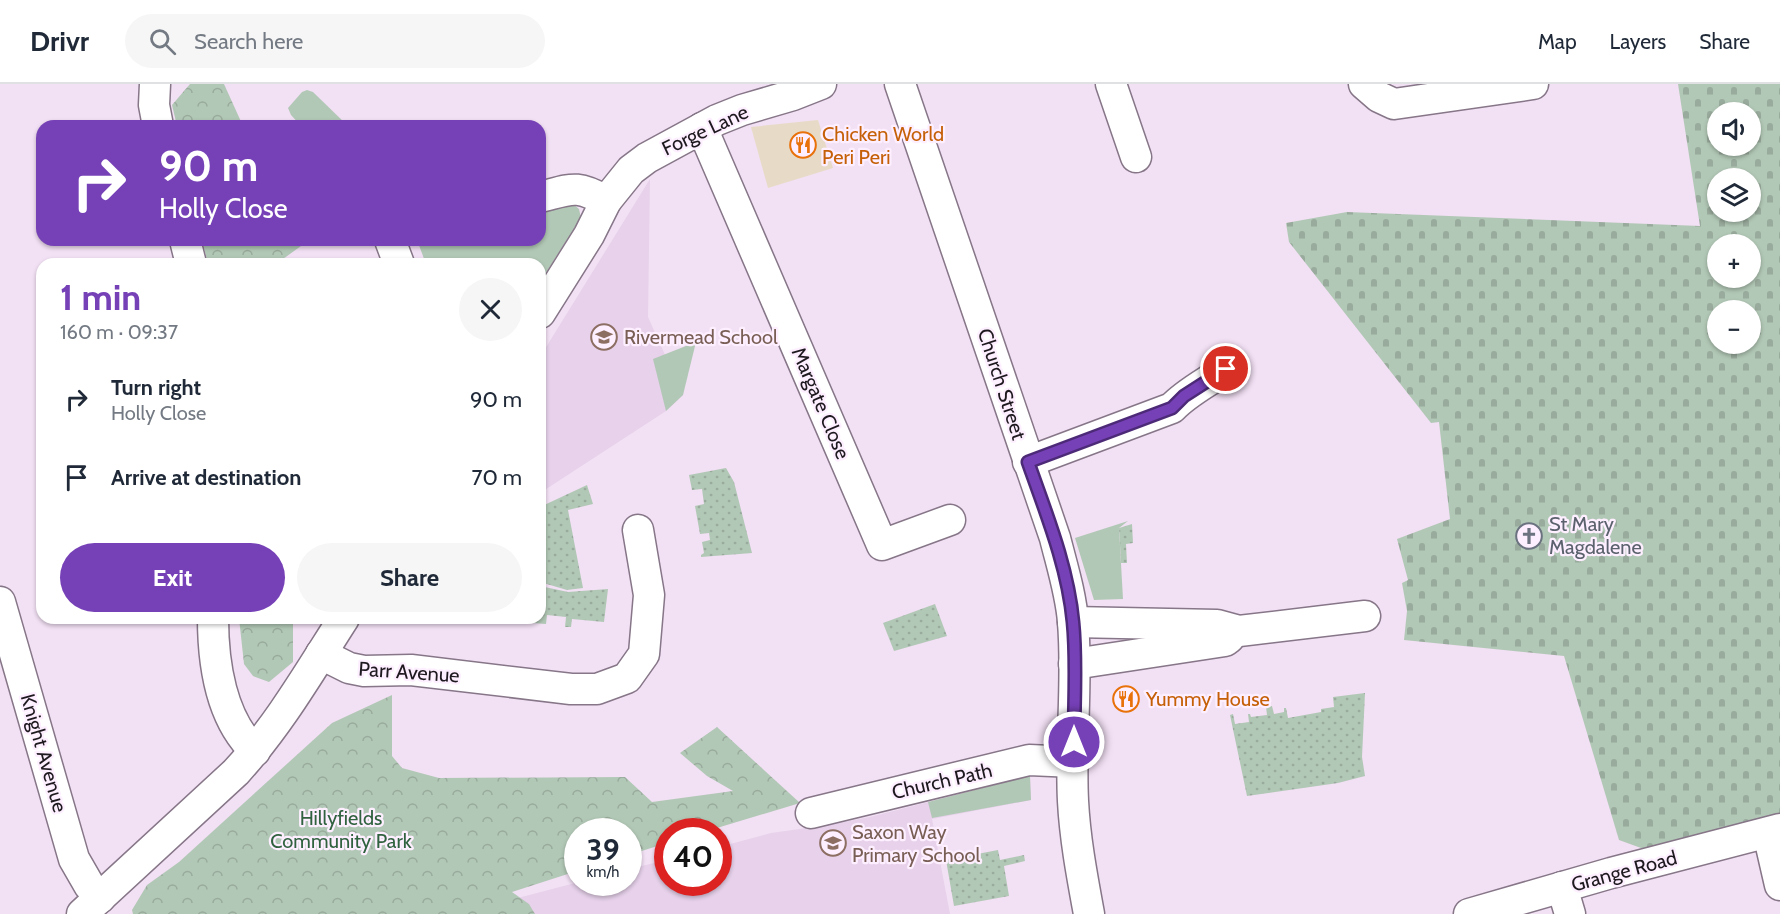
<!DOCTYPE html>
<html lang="en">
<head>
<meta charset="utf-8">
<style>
  :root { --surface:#fff; --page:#f6f6f7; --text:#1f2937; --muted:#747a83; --line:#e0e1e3; --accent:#7640b7 }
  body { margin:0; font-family:Cabin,sans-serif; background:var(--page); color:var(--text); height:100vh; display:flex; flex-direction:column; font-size:22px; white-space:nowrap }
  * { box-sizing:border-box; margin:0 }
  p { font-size:20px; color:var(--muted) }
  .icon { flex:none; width:33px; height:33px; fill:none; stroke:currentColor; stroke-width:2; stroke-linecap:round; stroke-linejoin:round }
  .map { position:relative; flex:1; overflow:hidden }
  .sheet { position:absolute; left:36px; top:174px; width:510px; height:366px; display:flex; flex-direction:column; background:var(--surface); border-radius:18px; box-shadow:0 2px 4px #0004 }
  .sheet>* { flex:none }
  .top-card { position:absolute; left:36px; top:36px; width:510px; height:126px; border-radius:18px; box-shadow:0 2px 4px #0004; background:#7640b7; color:#fff; overflow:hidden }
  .controls { position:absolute; left:1707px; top:18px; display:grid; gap:12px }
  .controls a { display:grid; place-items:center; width:54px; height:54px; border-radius:50%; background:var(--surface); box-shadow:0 2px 4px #0004; font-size:30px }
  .speed { position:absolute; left:564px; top:734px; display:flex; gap:12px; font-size:30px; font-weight:700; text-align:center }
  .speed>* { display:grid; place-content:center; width:78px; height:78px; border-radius:50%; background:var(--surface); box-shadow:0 2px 4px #0004; line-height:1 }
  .speed small { font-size:15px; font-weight:400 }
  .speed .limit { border:9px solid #d22; background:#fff; color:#111 }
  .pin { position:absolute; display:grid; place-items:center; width:51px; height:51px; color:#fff; margin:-26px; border:3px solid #fff; border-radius:50%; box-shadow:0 2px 6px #0007 }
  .me { position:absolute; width:66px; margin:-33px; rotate:0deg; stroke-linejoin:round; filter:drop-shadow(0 0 4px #0008) }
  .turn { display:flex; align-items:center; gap:21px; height:126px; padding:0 24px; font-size:27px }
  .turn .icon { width:78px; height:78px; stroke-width:2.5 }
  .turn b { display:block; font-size:42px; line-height:51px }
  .round { display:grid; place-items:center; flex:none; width:63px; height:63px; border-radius:32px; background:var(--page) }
  .headline { display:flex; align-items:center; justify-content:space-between; height:102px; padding:0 24px }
  h1 { font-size:36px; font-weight:700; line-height:45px; color:var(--accent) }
  .button { display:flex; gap:12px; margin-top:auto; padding:12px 24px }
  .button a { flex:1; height:69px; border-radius:36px; background:var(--accent); color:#fff; font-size:24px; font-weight:700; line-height:69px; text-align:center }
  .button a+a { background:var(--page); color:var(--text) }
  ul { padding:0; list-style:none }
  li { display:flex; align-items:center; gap:18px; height:78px; padding:0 24px }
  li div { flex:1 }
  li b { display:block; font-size:22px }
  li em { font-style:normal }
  header { display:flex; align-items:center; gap:36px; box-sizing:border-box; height:84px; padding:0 30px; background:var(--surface); border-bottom:2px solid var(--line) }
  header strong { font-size:28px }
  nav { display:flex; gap:33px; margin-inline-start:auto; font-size:21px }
  .search { width:420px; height:54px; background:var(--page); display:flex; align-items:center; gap:15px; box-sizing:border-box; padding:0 21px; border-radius:33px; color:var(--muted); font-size:22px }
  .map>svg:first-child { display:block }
</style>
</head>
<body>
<header>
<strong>Drivr</strong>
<div class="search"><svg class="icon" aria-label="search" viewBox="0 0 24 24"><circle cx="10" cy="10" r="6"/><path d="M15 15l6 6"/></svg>Search here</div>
<nav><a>Map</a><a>Layers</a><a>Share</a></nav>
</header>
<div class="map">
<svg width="1780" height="830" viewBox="0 0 1780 830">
  <defs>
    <pattern id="forest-crowns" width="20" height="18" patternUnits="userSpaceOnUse" patternTransform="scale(1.5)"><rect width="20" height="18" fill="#b2c8b6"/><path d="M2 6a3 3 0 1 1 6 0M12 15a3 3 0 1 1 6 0" fill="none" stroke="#99ab9c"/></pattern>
    <pattern id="cemetery-stones" width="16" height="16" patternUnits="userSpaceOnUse" patternTransform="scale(1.5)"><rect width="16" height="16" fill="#b2c8b6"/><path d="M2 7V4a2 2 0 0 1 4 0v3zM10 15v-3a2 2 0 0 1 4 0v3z" fill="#99ab9c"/></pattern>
    <pattern id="garden-dots" width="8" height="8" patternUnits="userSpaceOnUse" patternTransform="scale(1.5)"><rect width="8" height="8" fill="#b2c8b6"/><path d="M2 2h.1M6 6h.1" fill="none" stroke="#99ab9c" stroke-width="1.8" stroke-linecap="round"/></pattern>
  </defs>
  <rect width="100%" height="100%" fill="#f2e0f4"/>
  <path fill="#e7dbc7" d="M 818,36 L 833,84 L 768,104 L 751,43 Z"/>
  <g fill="#e7d1eb">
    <path d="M 650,95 L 648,233 L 683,311 L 666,327 L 540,409 L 540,273 Z"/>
    <path d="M 1030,692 L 1031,716 L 932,735 L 950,830 L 506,830 L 514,815 L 579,798 L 628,798 L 629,785 L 667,776 L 668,798 L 718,798 L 719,763 L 771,749 L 828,741 L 870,733 Z"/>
  </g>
  <g fill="#b2c8b6">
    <path d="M 307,6 L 313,8 L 348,42 L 301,42 L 291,31 L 288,24 L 302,8 Z"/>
    <path d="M 573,120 L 579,125 L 581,134 L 540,198 L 540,180 L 426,180 L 417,156 L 540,156 L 540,121 Z"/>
    <path d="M 696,258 L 683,311 L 666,327 L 653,275 Z"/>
    <path d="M 1128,437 L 1119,444 L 1123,515 L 1094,516 L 1075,454 Z"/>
    <path d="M 1030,692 L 1031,716 L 932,734 L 928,718 Z"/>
  </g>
  <g fill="url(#forest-crowns)">
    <path d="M 190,0 L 224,0 L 243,42 L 177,42 L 172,21 Z"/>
    <path d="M 202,156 L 307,156 L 308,157 L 276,180 L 208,180 Z"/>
    <path d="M 239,534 L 293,534 L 293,578 L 269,598 L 253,592 L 244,580 Z"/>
    <path d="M 392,611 L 392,672 L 402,684 L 439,694 L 625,693 L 652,718 L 733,707 L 707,692 L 680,669 L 717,643 L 800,719 L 707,747 L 668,747 L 667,759 L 629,771 L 628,747 L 578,747 L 577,787 L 512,808 L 529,820 L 535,830 L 133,830 L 132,826 L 147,801 L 179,778 L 332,639 Z"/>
  </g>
  <path fill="url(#cemetery-stones)" fill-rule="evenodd" d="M 1678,0 L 1780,0 L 1780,732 L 1652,768 L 1619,756 L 1564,572 L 1404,556 L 1407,527 L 1402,499 L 1408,496 L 1397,455 L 1450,435 L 1439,338 L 1431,339 L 1289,158 L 1286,139 L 1347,128 L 1700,142 ZM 1718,28 L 1750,28 L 1750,62 L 1718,62 ZM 1718,94 L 1750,94 L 1750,128 L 1718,128 ZM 1718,160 L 1750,160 L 1750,194 L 1718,194 ZM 1718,226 L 1750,226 L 1750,260 L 1718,260 Z"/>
  <g fill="url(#garden-dots)">
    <path d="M 726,384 L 734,398 L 752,469 L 701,473 L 701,471 L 704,469 L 702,458 L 710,456 L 709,449 L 700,450 L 695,422 L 704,420 L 702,405 L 692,406 L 689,391 Z"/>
    <path d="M 587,401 L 593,420 L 568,426 L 583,504 L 567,506 L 540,498 L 540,423 Z"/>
    <path d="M 1132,440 L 1133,459 L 1126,460 L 1127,479 L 1121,479 L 1119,444 Z"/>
    <path d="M 540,502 L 568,508 L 608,505 L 604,538 L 572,535 L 571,543 L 565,543 L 566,533 L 547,531 L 546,540 L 532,539 L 533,534 L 540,534 Z"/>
    <path d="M 935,520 L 947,552 L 894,567 L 883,539 Z"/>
    <path d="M 1365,609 L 1362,673 L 1365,692 L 1338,699 L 1247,712 L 1230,631 L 1233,630 L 1235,640 L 1249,638 L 1248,630 L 1250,630 L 1251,633 L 1267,631 L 1266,623 L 1272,622 L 1274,630 L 1284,628 L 1284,624 L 1286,624 L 1288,634 L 1321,628 L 1321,625 L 1334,623 L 1333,613 Z"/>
    <path d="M 998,766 L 1000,776 L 1024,771 L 1025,777 L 1004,782 L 1009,812 L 954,822 L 946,776 Z"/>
  </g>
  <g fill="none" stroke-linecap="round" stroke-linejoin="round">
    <g stroke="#867688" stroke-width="33">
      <g id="minor">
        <path d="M 155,0 L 154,21 L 158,42"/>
        <path d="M 900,0 L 1055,454 C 1062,482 1071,510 1073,538 C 1078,597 1070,658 1073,717 C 1075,755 1082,792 1089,830"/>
        <path d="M 1111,0 L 1136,73"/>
        <path d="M 1364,0 L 1379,13 L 1394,20 L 1533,0"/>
        <path d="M 702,44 L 882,461 L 950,436"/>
        <path d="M 540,113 C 572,105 576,100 606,117"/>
        <path d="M 185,156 L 191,180"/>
        <path d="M 390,156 L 399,180"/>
        <path d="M 540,229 L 589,151 L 606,117 L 631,86 L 647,74 L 717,36 L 742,26 L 793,11 L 821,0"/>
        <path d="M 1028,378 L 1172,324 C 1187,308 1208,298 1226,285"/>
        <path d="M 0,518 L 74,775 L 89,801 L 100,814"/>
        <path d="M 213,534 C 213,579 221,635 255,667"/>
        <path d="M 1073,538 L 1217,541 L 1239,547 L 1365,532"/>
        <path d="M 321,570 L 349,584 L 364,587 L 411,586 L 571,605 L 597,605 L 627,594 L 644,570 L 649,511 L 638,446"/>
        <path d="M 1074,580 L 1225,557 L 1229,554"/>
        <path d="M 811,729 L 1029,676 L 1074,678"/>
        <path d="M 1768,749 L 1780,801"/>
        <path d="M 1562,803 L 1570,830"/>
        <path d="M 82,830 L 236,688 C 279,641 310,587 344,534"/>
        <path d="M 1469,830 L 1611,789 L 1780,745"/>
      </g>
    </g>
    <use href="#minor" stroke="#fff" stroke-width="30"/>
  </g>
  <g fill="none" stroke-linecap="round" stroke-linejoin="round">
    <g stroke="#4d2a77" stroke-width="15">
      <path id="route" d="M 1074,658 C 1074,618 1077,577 1073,538 C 1068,483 1046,429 1028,378 L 1172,324 L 1184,312 L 1226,285"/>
    </g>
    <use href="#route" stroke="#7640b7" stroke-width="10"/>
  </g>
  <defs>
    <g id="restaurant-ring" transform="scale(1.35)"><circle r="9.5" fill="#fdefff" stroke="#e8710a" stroke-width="1.5"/><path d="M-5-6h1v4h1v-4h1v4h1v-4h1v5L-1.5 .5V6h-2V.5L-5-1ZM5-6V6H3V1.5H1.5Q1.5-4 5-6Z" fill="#e8710a"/></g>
    <g id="school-ring" transform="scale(1.35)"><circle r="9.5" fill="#fdefff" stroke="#8d6e63" stroke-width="1.5"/><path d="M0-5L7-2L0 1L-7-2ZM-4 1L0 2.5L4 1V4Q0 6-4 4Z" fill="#8d6e63"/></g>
    <g id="church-ring" transform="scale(1.35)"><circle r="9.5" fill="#fdefff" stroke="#6b7280" stroke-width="1.5"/><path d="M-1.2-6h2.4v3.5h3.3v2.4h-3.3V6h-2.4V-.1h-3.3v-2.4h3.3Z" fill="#6b7280"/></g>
  </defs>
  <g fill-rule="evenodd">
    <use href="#restaurant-ring" x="803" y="61"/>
    <use href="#school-ring" x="604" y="253"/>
    <use href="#church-ring" x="1529" y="452"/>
    <use href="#restaurant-ring" x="1126" y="615"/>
    <use href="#school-ring" x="833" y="759"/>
  </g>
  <g text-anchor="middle" stroke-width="4.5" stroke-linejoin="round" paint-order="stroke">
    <g font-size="20" fill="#1e181f" stroke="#fdefff">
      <text transform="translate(705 46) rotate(-25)" y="7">Forge Lane</text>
      <text transform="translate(1002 300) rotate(72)" y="7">Church Street</text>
      <text transform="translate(821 319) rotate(67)" y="7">Margate Close</text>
      <text transform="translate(409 588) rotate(4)" y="7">Parr Avenue</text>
      <text transform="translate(44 669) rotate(74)" y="7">Knight Avenue</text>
      <text transform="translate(942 697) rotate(-13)" y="7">Church Path</text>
      <text transform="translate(1624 787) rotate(-15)" y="7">Grange Road</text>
    </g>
    <g font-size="20" fill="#c56008" stroke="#fdefff" text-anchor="start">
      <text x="822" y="57">Chicken World<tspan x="822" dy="23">Peri Peri</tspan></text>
      <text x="1146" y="622">Yummy House</text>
    </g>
    <g font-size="20" fill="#785e54" stroke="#fdefff" text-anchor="start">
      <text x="624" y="260">Rivermead School</text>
      <text x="852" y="755">Saxon Way<tspan x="852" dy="23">Primary School</tspan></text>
    </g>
    <g font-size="20" fill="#5b616d" stroke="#fdefff" text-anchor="start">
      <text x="1549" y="447">St Mary<tspan x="1549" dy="23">Magdalene</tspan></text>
    </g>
    <g font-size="20" fill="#30623f" stroke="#fdefff">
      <text x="341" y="741">Hillyfields<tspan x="341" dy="23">Community Park</tspan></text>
    </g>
  </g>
</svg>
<div class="controls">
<a><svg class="icon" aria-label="sound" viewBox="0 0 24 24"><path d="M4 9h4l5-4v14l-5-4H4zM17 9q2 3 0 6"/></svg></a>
<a><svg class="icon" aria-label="layers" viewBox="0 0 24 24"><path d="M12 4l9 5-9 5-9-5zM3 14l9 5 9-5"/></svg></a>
<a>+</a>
<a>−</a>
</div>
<div class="speed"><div>39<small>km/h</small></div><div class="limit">40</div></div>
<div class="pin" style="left:1226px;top:285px;background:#d93025"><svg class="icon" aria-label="arrive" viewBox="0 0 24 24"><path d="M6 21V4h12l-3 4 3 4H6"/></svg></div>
<svg class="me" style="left:1074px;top:658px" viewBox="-20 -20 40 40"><circle r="17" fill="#7640b7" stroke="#fff" stroke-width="3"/><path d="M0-11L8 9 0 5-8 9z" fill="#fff"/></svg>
<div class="top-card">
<div class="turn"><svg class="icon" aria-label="right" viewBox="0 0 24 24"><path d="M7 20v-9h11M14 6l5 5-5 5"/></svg><div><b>90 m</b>Holly Close</div></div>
</div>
<section class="sheet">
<div class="headline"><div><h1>1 min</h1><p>160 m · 09:37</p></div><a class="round"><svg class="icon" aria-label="close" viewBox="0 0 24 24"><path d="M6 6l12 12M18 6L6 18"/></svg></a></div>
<ul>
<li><svg class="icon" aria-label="right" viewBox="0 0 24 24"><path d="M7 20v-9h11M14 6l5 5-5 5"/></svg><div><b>Turn right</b><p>Holly Close</p></div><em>90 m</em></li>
<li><svg class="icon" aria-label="arrive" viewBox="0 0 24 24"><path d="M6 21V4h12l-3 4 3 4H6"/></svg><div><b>Arrive at destination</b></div><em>70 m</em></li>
</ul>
<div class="button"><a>Exit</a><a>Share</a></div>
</section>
</div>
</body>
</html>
